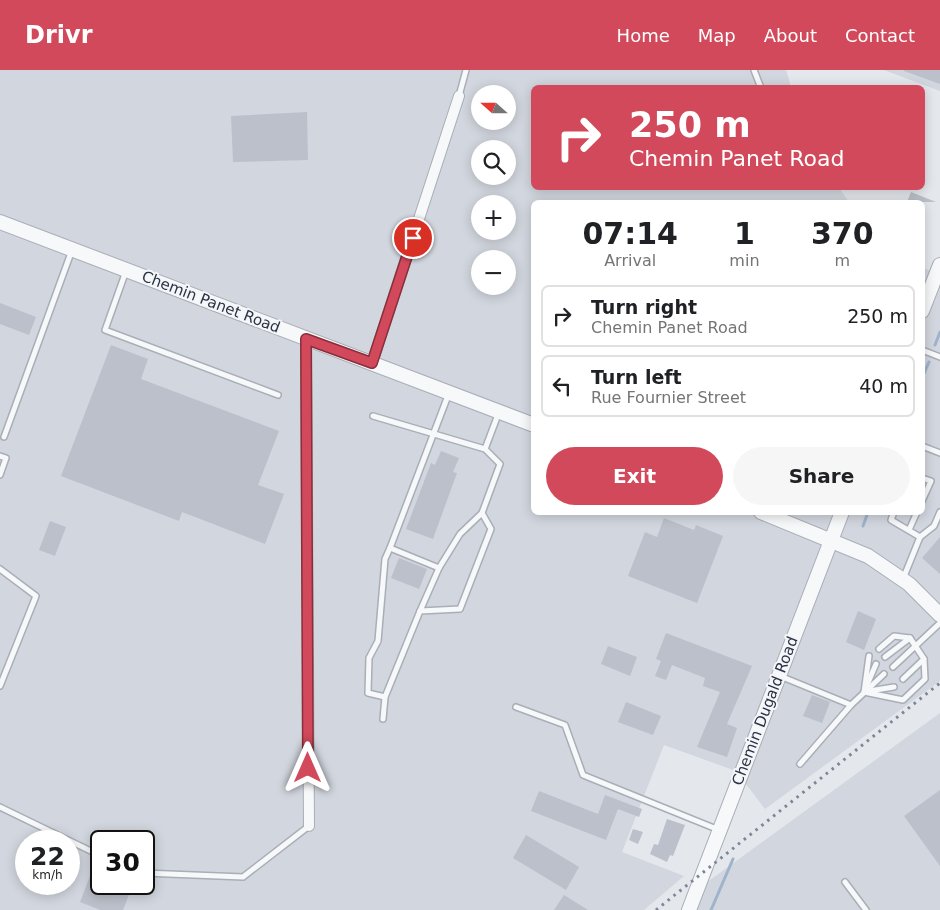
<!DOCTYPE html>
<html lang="en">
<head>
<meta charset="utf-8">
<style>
  :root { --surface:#fff; --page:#f6f6f6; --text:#202124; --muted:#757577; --line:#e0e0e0; --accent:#d1495b }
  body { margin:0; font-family:"DejaVu Sans",sans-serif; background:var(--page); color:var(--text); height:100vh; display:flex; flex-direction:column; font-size:19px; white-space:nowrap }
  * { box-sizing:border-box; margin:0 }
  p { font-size:16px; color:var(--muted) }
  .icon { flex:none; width:28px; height:28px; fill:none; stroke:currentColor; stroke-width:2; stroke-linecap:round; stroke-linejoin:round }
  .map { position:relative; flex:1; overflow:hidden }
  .panel { position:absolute; left:531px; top:130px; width:394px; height:315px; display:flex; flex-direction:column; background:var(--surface); border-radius:8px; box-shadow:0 2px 12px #0003 }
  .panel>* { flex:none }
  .banner { position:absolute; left:531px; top:15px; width:394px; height:105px; border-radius:8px; box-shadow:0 2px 12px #0003; background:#d1495b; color:#fff; overflow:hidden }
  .needle { width:32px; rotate:291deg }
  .fabs { position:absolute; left:471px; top:15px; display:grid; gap:10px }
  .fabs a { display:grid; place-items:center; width:45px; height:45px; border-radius:50%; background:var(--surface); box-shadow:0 2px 12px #0003; font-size:25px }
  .speed { position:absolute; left:15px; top:760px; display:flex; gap:10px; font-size:25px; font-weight:700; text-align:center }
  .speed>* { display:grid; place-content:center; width:65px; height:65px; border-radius:50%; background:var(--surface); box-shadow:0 2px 12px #0003; line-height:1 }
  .speed small { font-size:12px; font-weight:400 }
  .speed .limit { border:2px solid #111; border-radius:8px; background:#fff; color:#111 }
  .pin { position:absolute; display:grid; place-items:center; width:42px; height:42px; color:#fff; margin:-21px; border:2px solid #fff; border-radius:50%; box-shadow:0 1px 5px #0007 }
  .me { position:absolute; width:55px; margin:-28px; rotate:0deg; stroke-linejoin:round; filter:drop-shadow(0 0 4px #0008) }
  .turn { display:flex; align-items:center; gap:18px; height:105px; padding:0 15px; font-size:22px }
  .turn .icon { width:65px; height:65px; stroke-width:2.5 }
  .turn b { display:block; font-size:35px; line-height:42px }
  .eta { display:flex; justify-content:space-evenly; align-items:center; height:85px; text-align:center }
  .eta b { font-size:30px; font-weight:700; line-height:35px }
  .button { display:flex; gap:10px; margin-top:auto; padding:10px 15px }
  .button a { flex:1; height:58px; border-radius:30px; background:var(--accent); color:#fff; font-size:20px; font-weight:700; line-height:58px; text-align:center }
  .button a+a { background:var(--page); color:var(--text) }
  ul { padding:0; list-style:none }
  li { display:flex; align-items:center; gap:15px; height:62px; margin:0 10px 8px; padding:0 5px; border:2px solid var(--line); border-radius:8px }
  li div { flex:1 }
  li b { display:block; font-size:19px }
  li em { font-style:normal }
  header { display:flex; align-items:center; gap:30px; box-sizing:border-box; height:70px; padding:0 25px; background:var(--accent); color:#fff }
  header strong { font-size:24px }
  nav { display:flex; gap:28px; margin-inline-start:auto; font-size:18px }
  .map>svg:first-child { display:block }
</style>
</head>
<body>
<header>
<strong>Drivr</strong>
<nav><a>Home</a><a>Map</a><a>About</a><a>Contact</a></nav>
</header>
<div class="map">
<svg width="940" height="840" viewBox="0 0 940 840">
  <rect width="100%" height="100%" fill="#e4e7ec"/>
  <g fill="#d2d6de" fill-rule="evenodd">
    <path d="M 0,0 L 786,0 L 791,17 L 534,18 L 534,118 L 839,118 L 849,132 L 534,132 L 534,442 L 922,442 L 923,197 L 940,207 L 940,611 L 765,739 L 736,701 L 664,675 L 622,782 L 684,806 L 644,840 L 0,840 ZM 480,24 L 508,24 L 508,51 L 480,51 ZM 480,79 L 508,79 L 508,106 L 480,106 ZM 480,134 L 508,134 L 508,161 L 480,161 ZM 480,189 L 508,189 L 508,216 L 480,216 ZM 26,771 L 69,771 L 69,814 L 26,814 ZM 101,771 L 144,771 L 144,814 L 101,814 Z"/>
    <path d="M 884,0 L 940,0 L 940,21 Z"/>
    <path d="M 940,643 L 940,840 L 696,840 L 706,813 Z"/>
  </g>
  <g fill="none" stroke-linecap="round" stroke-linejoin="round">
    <g stroke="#9fb4cc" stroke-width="3">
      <path d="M 935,275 L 940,262"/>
      <path d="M 922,308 L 929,292"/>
      <path d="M 863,456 L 868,442"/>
      <path d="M 711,840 L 733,789"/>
    </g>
  </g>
  <g fill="#bbc0ca">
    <path d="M 940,0 L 940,14 L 904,1 L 904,0 Z"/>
    <path d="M 307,42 L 308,90 L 233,92 L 231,46 Z"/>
    <path d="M 911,122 L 936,132 L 907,132 Z"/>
    <path d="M 0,233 L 36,247 L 29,265 L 0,254 Z"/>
    <path d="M 111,275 L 148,289 L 141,309 L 279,361 L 258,415 L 284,424 L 265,474 L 182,442 L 179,451 L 61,406 Z"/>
    <path d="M 441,381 L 459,388 L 453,402 L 457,403 L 433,469 L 406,459 L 431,393 L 435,395 Z"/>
    <path d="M 664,448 L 694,460 L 696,455 L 723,466 L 697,533 L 628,506 L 645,462 L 657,467 Z"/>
    <path d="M 50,451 L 66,457 L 55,486 L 39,480 Z"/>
    <path d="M 940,467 L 940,504 L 922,488 Z"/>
    <path d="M 399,488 L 427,499 L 419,519 L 391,508 Z"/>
    <path d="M 858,541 L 876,549 L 864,580 L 846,572 Z"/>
    <path d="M 666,563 L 752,596 L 727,654 L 737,658 L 727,687 L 697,677 L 720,622 L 703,616 L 705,608 L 672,595 L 666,610 L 655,606 L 661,591 L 656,589 Z"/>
    <path d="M 608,576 L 637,587 L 630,606 L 601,594 Z"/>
    <path d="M 812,625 L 830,632 L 822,653 L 803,646 Z"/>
    <path d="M 626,632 L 661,646 L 653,665 L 618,652 Z"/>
    <path d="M 940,720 L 940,796 L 904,746 Z"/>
    <path d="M 539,721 L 598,744 L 605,725 L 642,739 L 639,747 L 618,739 L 606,770 L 531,741 Z"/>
    <path d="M 667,749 L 685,755 L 673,786 L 670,785 L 667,792 L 650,784 L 654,774 L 658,775 Z"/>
    <path d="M 633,759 L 643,762 L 638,774 L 629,770 Z"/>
    <path d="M 526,765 L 579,797 L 566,820 L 513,788 Z"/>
    <path d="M 90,806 L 101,810 L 101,814 L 110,814 L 130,822 L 123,840 L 100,840 L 80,832 Z"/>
    <path d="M 564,825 L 588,840 L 554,840 Z"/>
  </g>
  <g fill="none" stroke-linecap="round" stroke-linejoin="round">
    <g stroke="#a9aeb7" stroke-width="8">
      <g id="service">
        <path d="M 754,0 L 761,18"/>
        <path d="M 459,26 L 466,0"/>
        <path d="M 126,201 L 105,260 L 278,325"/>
        <path d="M 922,280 L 940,287"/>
        <path d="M 373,346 L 485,379 L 500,394 L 482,443 L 460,464 L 439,498 L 390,478 L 449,323"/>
        <path d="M 4,367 L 72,180"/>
        <path d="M 922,376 L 940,383"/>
        <path d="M 485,379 L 499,342"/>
        <path d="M 0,386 L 6,388 L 0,405"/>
        <path d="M 922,408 L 931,411 L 922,431"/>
        <path d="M 894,442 L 891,450 L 920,467 L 903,509"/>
        <path d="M 909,460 L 917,442"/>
        <path d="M 920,467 L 934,456 L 940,442"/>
        <path d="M 390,478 L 385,489 L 378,571 L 369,588 L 368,623 L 385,627 L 420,541 L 460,539 L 491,459 L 482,443"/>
        <path d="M 0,499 L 36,526 L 0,616"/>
        <path d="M 420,541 L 439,498"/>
        <path d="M 885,587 L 910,568"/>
        <path d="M 893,597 L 940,553"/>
        <path d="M 780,606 L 851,635 L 884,604"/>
        <path d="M 903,609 L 924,589"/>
        <path d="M 867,615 L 876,594"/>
        <path d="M 869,621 L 894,617"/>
        <path d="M 864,622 L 903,630 L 925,609 L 924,589 L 910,568 L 894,566 L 879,579"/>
        <path d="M 864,622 L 869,586"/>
        <path d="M 516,637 L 565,655 L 583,705 L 719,760"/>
        <path d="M 383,649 L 385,627"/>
        <path d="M 800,694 L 851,635"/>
        <path d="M 0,737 L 101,786"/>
        <path d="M 144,803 L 243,807 L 309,756"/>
        <path d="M 845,812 L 866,840"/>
      </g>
    </g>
    <g stroke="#a9aeb7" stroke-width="12">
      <g id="minor">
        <path d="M 306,269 L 309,756"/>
        <path d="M 372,293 L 459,26"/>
      </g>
    </g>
    <g stroke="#a9aeb7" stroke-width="16">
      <g id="tertiary">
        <path d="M 0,152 L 534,355"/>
        <path d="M 922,241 L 940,195"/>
        <path d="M 761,442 L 868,486 L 909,514 L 940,545"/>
        <path d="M 689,840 L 842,442"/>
      </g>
    </g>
    <use href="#service" stroke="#f7f8fa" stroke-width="5"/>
    <use href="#minor" stroke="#f7f8fa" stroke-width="10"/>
    <use href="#tertiary" stroke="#f7f8fa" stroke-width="14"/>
    <path stroke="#7d8696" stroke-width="3" stroke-dasharray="2.5 5" stroke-linecap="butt" d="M 656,840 L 940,613"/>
  </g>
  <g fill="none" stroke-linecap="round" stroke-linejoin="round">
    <g stroke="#882f3b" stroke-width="12">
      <path id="route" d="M 308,698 L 306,269 L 372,293 L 413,168"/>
    </g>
    <use href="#route" stroke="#d1495b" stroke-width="9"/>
  </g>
  <g text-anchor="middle" stroke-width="4" stroke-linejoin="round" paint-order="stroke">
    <g font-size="15" fill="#2b3445" stroke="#f4f6f9">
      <text transform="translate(211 232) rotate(21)" y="5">Chemin Panet Road</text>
      <text transform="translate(765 641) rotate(-69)" y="5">Chemin Dugald Road</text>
    </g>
  </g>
</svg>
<div class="fabs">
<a><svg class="needle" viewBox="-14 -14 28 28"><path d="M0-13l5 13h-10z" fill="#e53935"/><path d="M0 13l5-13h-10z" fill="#757577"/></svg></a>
<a><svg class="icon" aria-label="search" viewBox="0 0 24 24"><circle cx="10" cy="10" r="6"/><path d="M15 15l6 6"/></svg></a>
<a>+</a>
<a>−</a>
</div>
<div class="speed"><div>22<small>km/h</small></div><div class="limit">30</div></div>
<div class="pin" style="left:413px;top:168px;background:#d93025"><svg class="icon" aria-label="arrive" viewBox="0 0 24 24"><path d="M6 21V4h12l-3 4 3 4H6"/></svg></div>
<svg class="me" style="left:308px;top:698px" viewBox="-20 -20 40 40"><path d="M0-17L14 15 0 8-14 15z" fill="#d1495b" stroke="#fff" stroke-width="4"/></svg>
<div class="banner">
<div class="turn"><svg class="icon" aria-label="right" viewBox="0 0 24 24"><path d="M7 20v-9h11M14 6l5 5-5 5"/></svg><div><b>250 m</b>Chemin Panet Road</div></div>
</div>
<section class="panel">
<div class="eta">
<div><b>07:14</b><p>Arrival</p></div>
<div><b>1</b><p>min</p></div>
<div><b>370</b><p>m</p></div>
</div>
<ul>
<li><svg class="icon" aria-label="right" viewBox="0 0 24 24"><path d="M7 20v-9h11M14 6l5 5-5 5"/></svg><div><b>Turn right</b><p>Chemin Panet Road</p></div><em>250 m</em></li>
<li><svg class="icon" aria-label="left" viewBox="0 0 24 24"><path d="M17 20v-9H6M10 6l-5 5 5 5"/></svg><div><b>Turn left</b><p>Rue Fournier Street</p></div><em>40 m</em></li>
</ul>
<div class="button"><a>Exit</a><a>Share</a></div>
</section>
</div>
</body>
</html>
